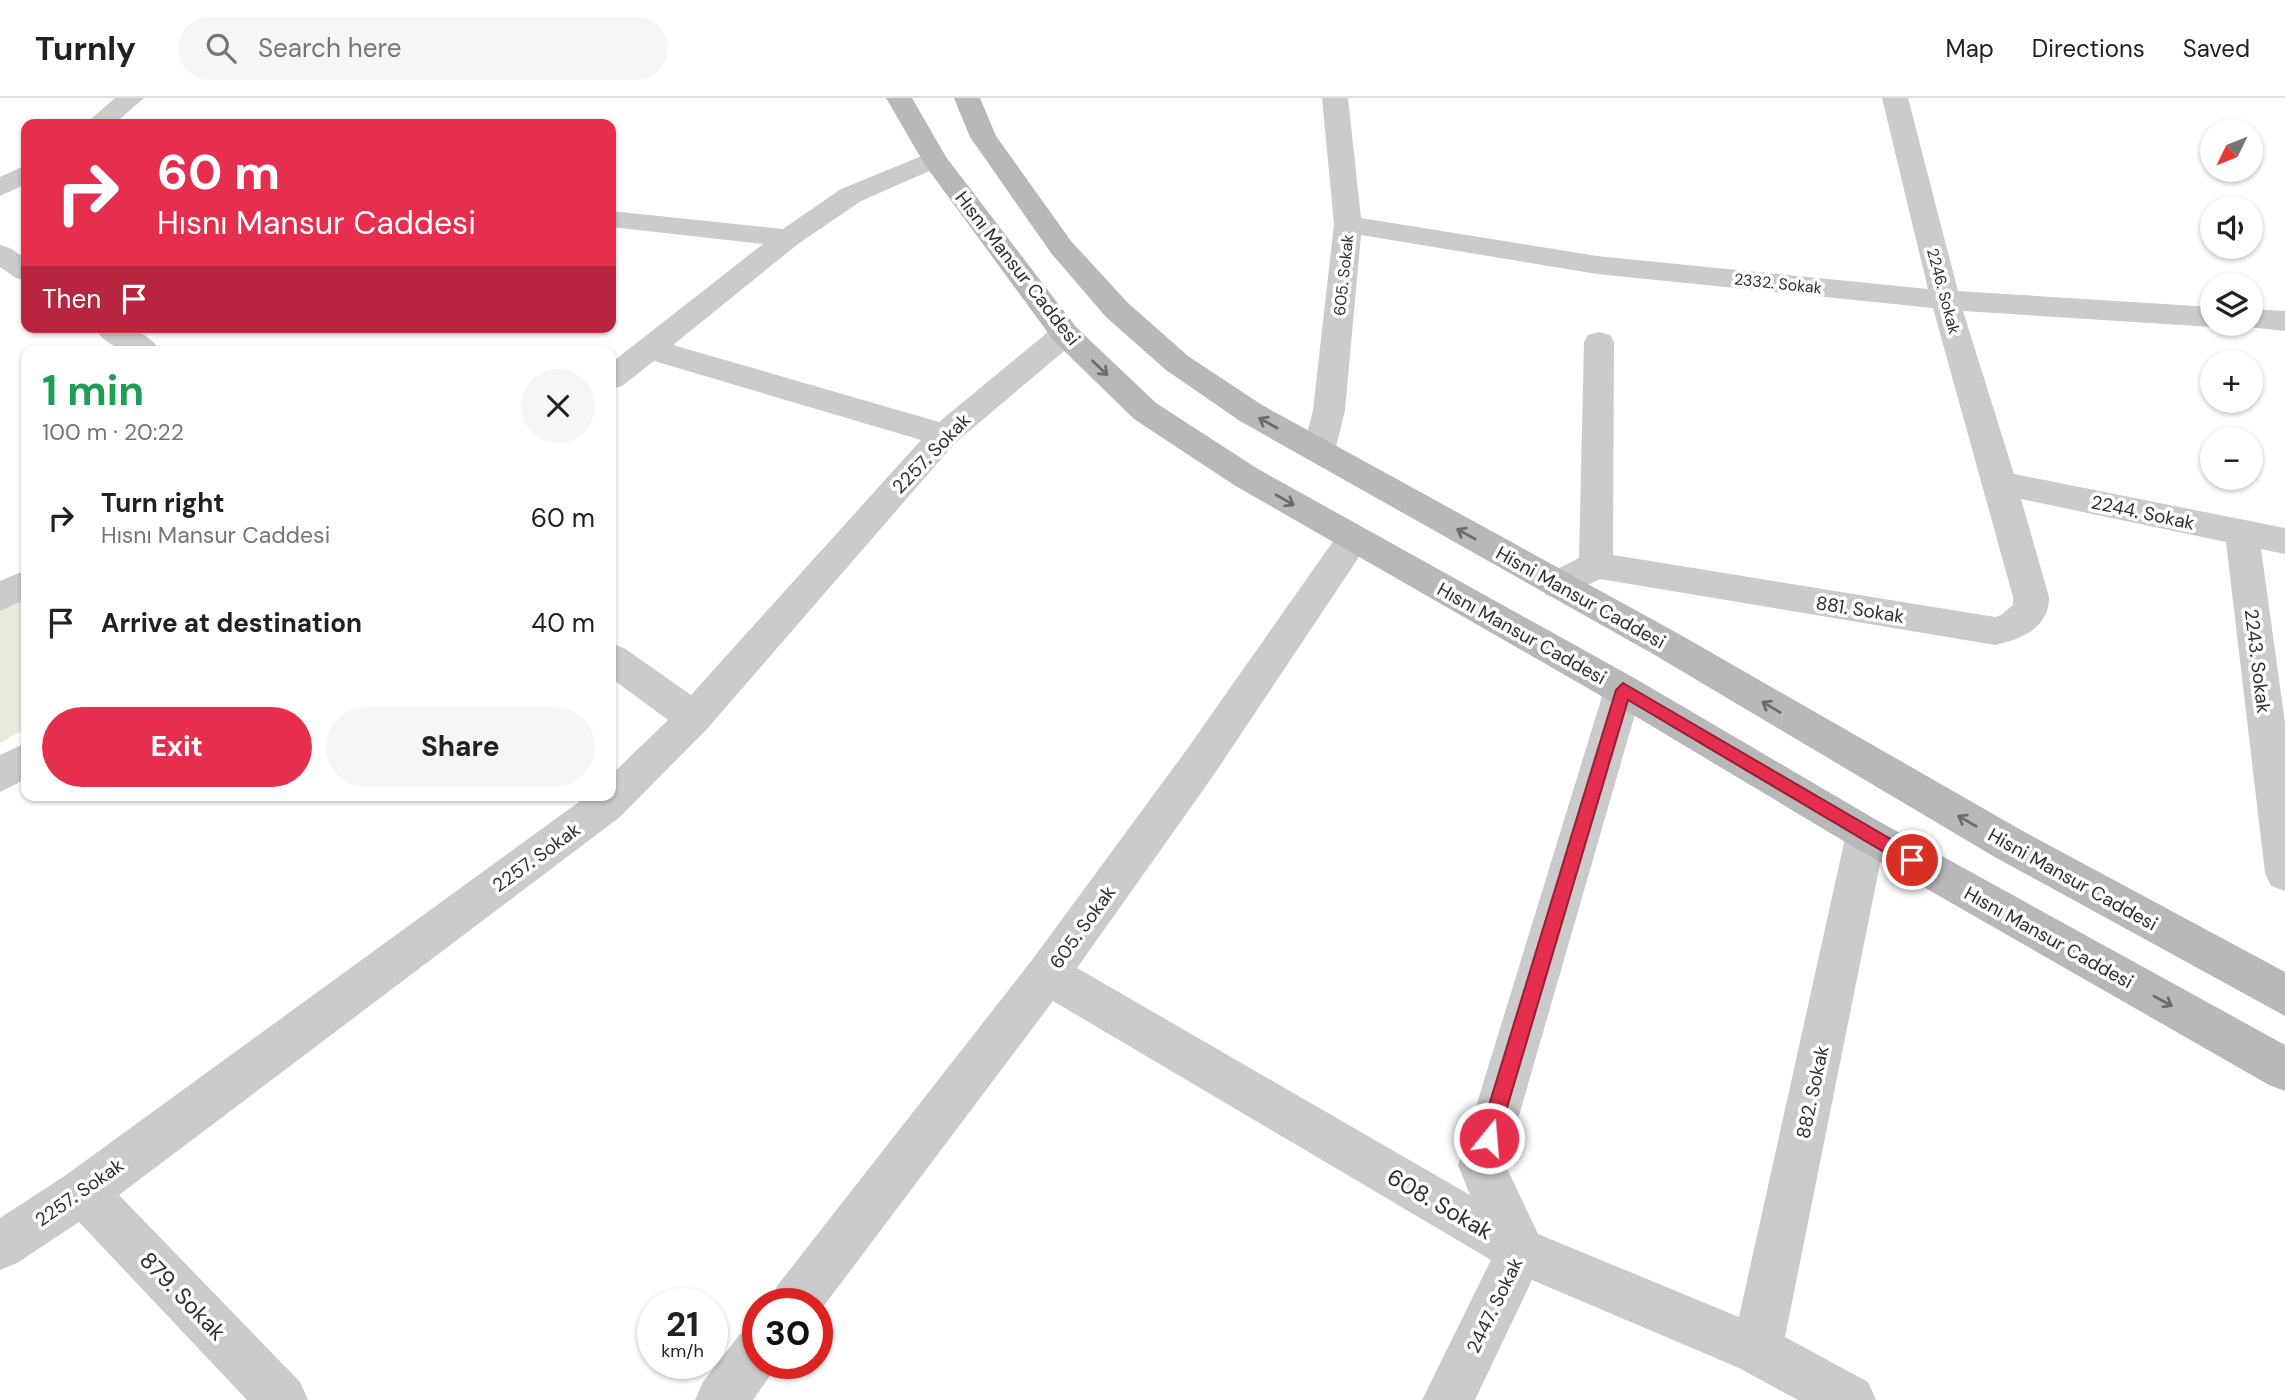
<!DOCTYPE html>
<html lang="en">
<head>
<meta charset="utf-8">
<style>
  :root { --surface:#fff; --page:#f6f6f6; --text:#202124; --muted:#757577; --line:#e0e0e0; --accent:#e62f4e }
  body { margin:0; font-family:"DM Sans",sans-serif; background:var(--page); color:var(--text); height:100vh; display:flex; flex-direction:column; font-size:26px; white-space:nowrap }
  * { box-sizing:border-box; margin:0 }
  p { font-size:23px; color:var(--muted) }
  .icon { flex:none; width:38px; height:38px; fill:none; stroke:currentColor; stroke-width:2; stroke-linecap:round; stroke-linejoin:round }
  .map { position:relative; flex:1; overflow:hidden }
  .details { position:absolute; left:21px; top:248px; width:595px; height:455px; display:flex; flex-direction:column; background:var(--surface); border-radius:14px; box-shadow:0 2px 5px #0004 }
  .details>* { flex:none }
  .top-card { position:absolute; left:21px; top:21px; width:595px; height:214px; border-radius:14px; box-shadow:0 2px 5px #0004; background:#e62f4e; color:#fff; overflow:hidden }
  .needle { width:46px; rotate:227deg }
  .fabs { position:absolute; left:2200px; top:21px; display:grid; gap:14px }
  .fabs a { display:grid; place-items:center; width:63px; height:63px; border-radius:50%; background:var(--surface); box-shadow:0 2px 5px #0004; font-size:35px }
  .speed { position:absolute; left:637px; top:1190px; display:flex; gap:14px; font-size:35px; font-weight:700; text-align:center }
  .speed>* { display:grid; place-content:center; width:91px; height:91px; border-radius:50%; background:var(--surface); box-shadow:0 2px 5px #0004; line-height:1 }
  .speed small { font-size:18px; font-weight:400 }
  .speed .limit { border:10px solid #d22; background:#fff; color:#111 }
  .pin { position:absolute; display:grid; place-items:center; width:60px; height:60px; color:#fff; margin:-30px; border:4px solid #fff; border-radius:50%; box-shadow:0 2px 7px #0007 }
  .me { position:absolute; width:77px; margin:-38px; rotate:17deg; stroke-linejoin:round; filter:drop-shadow(0 0 5px #0008) }
  .turn { display:flex; align-items:center; gap:24px; height:147px; padding:0 21px; font-size:32px }
  .turn .icon { width:91px; height:91px; stroke-width:2.5 }
  .turn b { display:block; font-size:49px; line-height:60px }
  .then { display:flex; align-items:center; height:66px; padding:0 21px; background:#0003; gap:14px; font-size:26px }
  .round { display:grid; place-items:center; flex:none; width:74px; height:74px; border-radius:37px; background:var(--page) }
  .overview { display:flex; align-items:center; justify-content:space-between; height:119px; padding:0 21px }
  h1 { font-size:42px; font-weight:700; line-height:52px; color:#1e9e55 }
  .button { display:flex; gap:14px; margin-top:auto; padding:14px 21px }
  .button a { flex:1; height:80px; border-radius:42px; background:var(--accent); color:#fff; font-size:28px; font-weight:700; line-height:80px; text-align:center }
  .button a+a { background:var(--page); color:var(--text) }
  ul { padding:0; list-style:none }
  li { display:flex; align-items:center; gap:21px; height:105px; padding:0 21px }
  li div { flex:1 }
  li b { display:block; font-size:26px }
  li em { font-style:normal }
  header { display:flex; align-items:center; gap:42px; box-sizing:border-box; height:98px; padding:0 35px; background:var(--surface); border-bottom:2px solid var(--line) }
  header strong { font-size:33px }
  nav { display:flex; gap:38px; margin-inline-start:auto; font-size:24px }
  .search { width:490px; height:63px; background:var(--page); display:flex; align-items:center; gap:18px; box-sizing:border-box; padding:0 24px; border-radius:38px; color:var(--muted); font-size:26px }
  .map>svg:first-child { display:block }
</style>
</head>
<body>
<header>
<strong>Turnly</strong>
<div class="search"><svg class="icon" aria-label="search" viewBox="0 0 24 24"><circle cx="10" cy="10" r="6"/><path d="M15 15l6 6"/></svg>Search here</div>
<nav><a>Map</a><a>Directions</a><a>Saved</a></nav>
</header>
<div class="map">
<svg width="2285" height="1302" viewBox="0 0 2285 1302">
  <rect width="100%" height="100%" fill="#fff"/>
  <path fill="#e6ebdb" d="M 26,498 L 26,630 L 0,645 L 0,512 Z"/>
  <g fill="none" stroke-linecap="round" stroke-linejoin="round">
    <g fill="#cbcbcb" fill-rule="evenodd">
      <path d="M 115,0 L 144,0 L 114,26 L 85,26 Z"/>
      <path d="M 1322,0 L 1348,0 L 1361,120 L 1597,158 L 1928,191 L 1882,0 L 1908,0 L 1958,193 L 2212,209 L 2212,226 L 2223,226 L 2212,229 L 1963,213 L 2014,376 L 2285,430 L 2285,456 L 2261,451 L 2285,625 L 2285,793 L 2271,788 L 2265,775 L 2226,444 L 2021,401 L 2049,499 C 2049,530 2022,541 1995,547 L 1600,481 L 1558,501 L 1546,497 L 1540,487 L 1546,477 L 1579,460 L 1584,244 L 1588,237 L 1599,234 L 1610,237 L 1614,244 L 1613,457 L 1995,519 L 2001,517 L 2013,507 L 2013,499 L 1933,210 L 1597,176 L 1361,137 L 1345,312 L 1335,353 L 1331,361 L 1319,365 L 1307,361 L 1303,353 L 1313,312 L 1334,126 Z"/>
      <path d="M 934,53 L 943,55 L 947,61 L 943,67 L 861,103 L 798,146 L 673,247 L 939,324 L 1054,229 L 1065,226 L 1076,229 L 1080,236 L 1076,243 L 955,345 L 707,631 L 620,719 L 119,1097 L 300,1284 L 308,1302 L 247,1302 L 79,1124 L 17,1165 L 0,1172 L 0,1120 L 66,1077 L 587,698 L 611,698 L 611,677 L 668,622 L 611,580 L 611,545 L 624,550 L 691,597 L 921,342 L 654,263 L 622,288 L 611,291 L 611,265 L 763,146 L 611,129 L 611,113 L 783,131 L 841,91 Z"/>
      <path d="M 26,67 L 26,86 L 0,98 L 0,79 Z"/>
      <path d="M 0,147 L 10,150 L 26,161 L 26,183 L 16,180 L 0,169 Z"/>
      <path d="M 2250,211 L 2285,213 L 2285,233 L 2239,228 L 2238,226 L 2250,226 Z"/>
      <path d="M 94,229 C 121,229 145,228 161,254 C 134,254 110,255 94,229 Z"/>
      <path d="M 1353,428 L 1365,432 L 1370,441 L 1365,450 L 1213,678 L 1077,870 L 1470,1097 L 1458,1067 L 1604,592 L 1610,581 L 1623,577 L 1636,581 L 1642,592 L 1505,1066 L 1538,1136 L 1739,1219 L 1846,736 L 1852,724 L 1866,718 L 1880,724 L 1886,736 L 1785,1239 L 1868,1284 L 1876,1302 L 1798,1302 L 1739,1270 L 1532,1182 L 1475,1302 L 1422,1302 L 1491,1162 L 1053,903 L 817,1217 L 817,1206 L 770,1206 L 777,1188 L 1032,862 L 1185,654 L 1341,432 Z"/>
      <path d="M 26,472 L 26,501 L 0,513 L 0,483 Z"/>
      <path d="M 26,645 L 26,681 L 0,694 L 0,657 Z"/>
      <path d="M 758,1229 L 758,1265 L 779,1265 L 753,1302 L 695,1302 L 703,1284 L 740,1236 Z"/>
    </g>
    <g fill="#b8b8b8" fill-rule="evenodd">
      <path d="M 886,0 L 912,0 L 946,59 L 1076,229 L 1156,305 L 1258,371 L 1636,581 L 1880,724 L 2285,947 L 2285,993 L 2269,987 L 1852,748 L 1610,603 L 1234,387 L 1134,321 L 1054,243 L 925,67 Z"/>
      <path d="M 954,0 L 980,0 L 996,38 L 1071,143 L 1128,205 L 1188,258 L 1262,307 L 1679,536 L 2021,732 L 2285,874 L 2285,918 L 1993,758 L 1653,556 L 1240,323 L 1166,272 L 1106,219 L 1051,155 L 970,39 Z"/>
    </g>
  </g>
  <defs><path id="oneway-shaft" d="M-6 0H5M1.5-3L5.5 0L1.5 3" fill="none" stroke-width="1.6" stroke-linecap="round" stroke-linejoin="round" transform="scale(1.75)"/></defs>
  <g stroke="#6c6c6c">
    <use href="#oneway-shaft" transform="translate(1100 270) rotate(44)"/>
    <use href="#oneway-shaft" transform="translate(1268 325) rotate(-151)"/>
    <use href="#oneway-shaft" transform="translate(1285 402) rotate(30)"/>
    <use href="#oneway-shaft" transform="translate(1466 436) rotate(-151)"/>
    <use href="#oneway-shaft" transform="translate(1771 609) rotate(-149)"/>
    <use href="#oneway-shaft" transform="translate(1967 723) rotate(-150)"/>
    <use href="#oneway-shaft" transform="translate(2163 903) rotate(29)"/>
  </g>
  <path fill="#e62f4e" stroke="#961f33" stroke-width="2" d="M 1623,585 L 1918,757 L 1921,762 L 1918,767 L 1912,769 L 1906,767 L 1628,602 L 1498,1040 L 1495,1047 L 1489,1050 L 1482,1047 L 1479,1040 L 1616,592 Z"/>
  <g text-anchor="middle" stroke-width="7" stroke-linejoin="round" paint-order="stroke">
    <g font-size="16" fill="#2e2e2e" stroke="#fff">
      <text transform="translate(1343 177) rotate(-84)" y="6">605. Sokak</text>
      <text transform="translate(1778 185) rotate(6)" y="6">2332. Sokak</text>
      <text transform="translate(1944 193) rotate(75)" y="6">2246. Sokak</text>
    </g>
    <g font-size="19" fill="#2e2e2e" stroke="#fff">
      <text transform="translate(1018 170) rotate(52)" y="7">Hısnı Mansur Caddesi</text>
      <text transform="translate(931 355) rotate(-46)" y="7">2257. Sokak</text>
      <text transform="translate(2143 414) rotate(12)" y="7">2244. Sokak</text>
      <text transform="translate(1581 499) rotate(29)" y="7">Hisni Mansur Caddesi</text>
      <text transform="translate(1860 511) rotate(9)" y="7">881. Sokak</text>
      <text transform="translate(1522 535) rotate(29)" y="7">Hısnı Mansur Caddesi</text>
      <text transform="translate(2258 563) rotate(83)" y="7">2243. Sokak</text>
      <text transform="translate(536 759) rotate(-36)" y="7">2257. Sokak</text>
      <text transform="translate(2073 781) rotate(29)" y="7">Hisni Mansur Caddesi</text>
      <text transform="translate(1082 829) rotate(-54)" y="7">605. Sokak</text>
      <text transform="translate(2049 839) rotate(29)" y="7">Hısnı Mansur Caddesi</text>
      <text transform="translate(1812 994) rotate(-78)" y="7">882. Sokak</text>
      <text transform="translate(79 1094) rotate(-35)" y="7">2257. Sokak</text>
      <text transform="translate(1494 1207) rotate(-64)" y="7">2447. Sokak</text>
    </g>
    <g font-size="23" fill="#2e2e2e" stroke="#fff">
      <text transform="translate(1440 1106) rotate(30)" y="8">608. Sokak</text>
      <text transform="translate(183 1198) rotate(46)" y="8">879. Sokak</text>
    </g>
  </g>
</svg>
<div class="fabs">
<a><svg class="needle" viewBox="-14 -14 28 28"><path d="M0-13l5 13h-10z" fill="#e53935"/><path d="M0 13l5-13h-10z" fill="#757577"/></svg></a>
<a><svg class="icon" aria-label="sound" viewBox="0 0 24 24"><path d="M4 9h4l5-4v14l-5-4H4zM17 9q2 3 0 6"/></svg></a>
<a><svg class="icon" aria-label="layers" viewBox="0 0 24 24"><path d="M12 4l9 5-9 5-9-5zM3 14l9 5 9-5"/></svg></a>
<a>+</a>
<a>−</a>
</div>
<div class="speed"><div>21<small>km/h</small></div><div class="limit">30</div></div>
<div class="pin" style="left:1912px;top:762px;background:#d93025"><svg class="icon" aria-label="arrive" viewBox="0 0 24 24"><path d="M6 21V4h12l-3 4 3 4H6"/></svg></div>
<svg class="me" style="left:1489px;top:1040px" viewBox="-20 -20 40 40"><circle r="17" fill="#e62f4e" stroke="#fff" stroke-width="3"/><path d="M0-11L8 9 0 5-8 9z" fill="#fff"/></svg>
<div class="top-card">
<div class="turn"><svg class="icon" aria-label="right" viewBox="0 0 24 24"><path d="M7 20v-9h11M14 6l5 5-5 5"/></svg><div><b>60 m</b>Hısnı Mansur Caddesi</div></div>
<div class="then">Then<svg class="icon" aria-label="arrive" viewBox="0 0 24 24"><path d="M6 21V4h12l-3 4 3 4H6"/></svg></div>
</div>
<section class="details">
<div class="overview"><div><h1>1 min</h1><p>100 m · 20:22</p></div><a class="round"><svg class="icon" aria-label="close" viewBox="0 0 24 24"><path d="M6 6l12 12M18 6L6 18"/></svg></a></div>
<ul>
<li><svg class="icon" aria-label="right" viewBox="0 0 24 24"><path d="M7 20v-9h11M14 6l5 5-5 5"/></svg><div><b>Turn right</b><p>Hısnı Mansur Caddesi</p></div><em>60 m</em></li>
<li><svg class="icon" aria-label="arrive" viewBox="0 0 24 24"><path d="M6 21V4h12l-3 4 3 4H6"/></svg><div><b>Arrive at destination</b></div><em>40 m</em></li>
</ul>
<div class="button"><a>Exit</a><a>Share</a></div>
</section>
</div>
</body>
</html>
